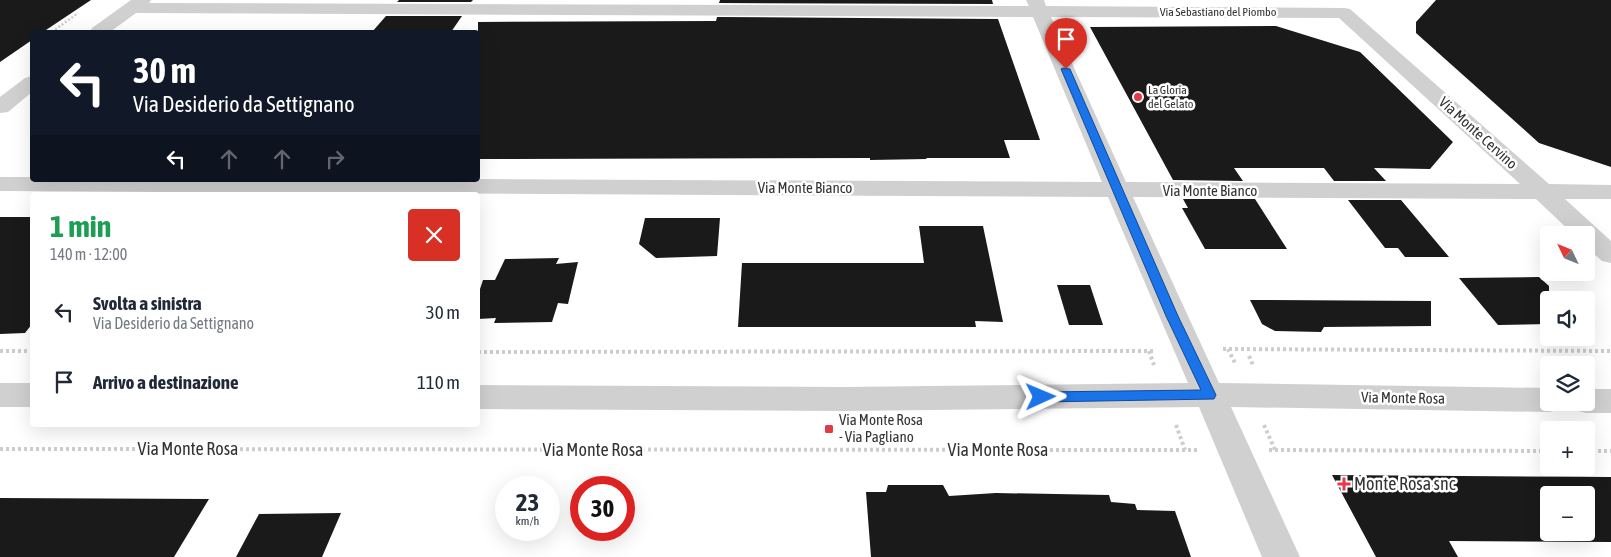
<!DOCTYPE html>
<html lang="it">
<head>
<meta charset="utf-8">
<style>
  :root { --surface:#fff; --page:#f2f2f3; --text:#1f2937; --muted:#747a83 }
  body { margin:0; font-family:"Asap Condensed",sans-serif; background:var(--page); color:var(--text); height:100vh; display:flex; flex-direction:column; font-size:19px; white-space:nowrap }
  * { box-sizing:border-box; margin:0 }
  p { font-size:16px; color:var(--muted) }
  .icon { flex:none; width:28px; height:28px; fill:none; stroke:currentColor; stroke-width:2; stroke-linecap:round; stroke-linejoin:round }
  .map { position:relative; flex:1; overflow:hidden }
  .sheet { position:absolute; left:30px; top:192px; width:450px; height:235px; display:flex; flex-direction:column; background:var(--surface); border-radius:5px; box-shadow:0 5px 20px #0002 }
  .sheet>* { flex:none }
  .top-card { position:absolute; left:30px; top:30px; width:450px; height:152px; border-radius:5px; box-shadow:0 5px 20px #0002; background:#111827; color:#fff; overflow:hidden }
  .needle { width:32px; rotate:313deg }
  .fabs { position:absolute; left:1540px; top:226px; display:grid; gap:10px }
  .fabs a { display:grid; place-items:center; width:55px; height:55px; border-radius:5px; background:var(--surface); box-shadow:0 5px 20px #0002; font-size:25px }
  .speed { position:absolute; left:495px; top:476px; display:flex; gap:10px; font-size:25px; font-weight:700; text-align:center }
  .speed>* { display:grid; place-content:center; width:65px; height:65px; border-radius:50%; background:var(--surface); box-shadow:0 5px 20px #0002; line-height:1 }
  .speed small { font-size:12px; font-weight:400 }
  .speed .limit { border:8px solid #d22; background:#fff; color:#111 }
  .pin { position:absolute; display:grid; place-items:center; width:42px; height:42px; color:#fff; margin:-51px -21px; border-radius:50% 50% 50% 0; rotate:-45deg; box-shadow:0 0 5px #0007 }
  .pin .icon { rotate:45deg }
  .me { position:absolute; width:55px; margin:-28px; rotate:89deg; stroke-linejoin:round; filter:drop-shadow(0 0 4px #0008) }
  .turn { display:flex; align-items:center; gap:18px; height:105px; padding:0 20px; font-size:22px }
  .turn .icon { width:65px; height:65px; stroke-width:2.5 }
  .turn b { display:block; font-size:35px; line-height:42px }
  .lanes { display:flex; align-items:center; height:48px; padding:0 20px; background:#0003; justify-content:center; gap:25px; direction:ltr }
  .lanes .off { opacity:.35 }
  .round { display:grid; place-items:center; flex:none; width:52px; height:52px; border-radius:5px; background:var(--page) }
  .head { display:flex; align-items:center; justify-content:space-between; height:85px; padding:0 20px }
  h1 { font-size:30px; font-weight:700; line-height:38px; color:#1e9e55 }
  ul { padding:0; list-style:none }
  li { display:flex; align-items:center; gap:15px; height:70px; padding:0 20px }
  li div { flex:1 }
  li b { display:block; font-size:19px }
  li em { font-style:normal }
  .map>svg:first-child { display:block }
</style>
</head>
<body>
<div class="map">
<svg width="1611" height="557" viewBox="0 0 1611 557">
  <rect width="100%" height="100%" fill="#fff"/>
  <g fill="#1a1a1a" fill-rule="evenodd">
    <path d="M 0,0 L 91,0 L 43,32 L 32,32 L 32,40 L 0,62 Z"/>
    <path d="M 399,0 L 473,0 L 471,2 L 397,2 Z"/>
    <path d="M 720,0 L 992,0 L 993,4 L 719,3 Z"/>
    <path d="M 1436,0 L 1611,0 L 1611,167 L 1539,143 L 1416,33 L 1416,22 Z"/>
    <path d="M 386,16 L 462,16 L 451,32 L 372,32 Z"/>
    <path d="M 717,17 L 998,19 L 1040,140 L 1004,140 L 1010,158 L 926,158 L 927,159 L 870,160 L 870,158 L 478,159 L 478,22 L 716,21 Z"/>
    <path d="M 1276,26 L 1360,52 L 1453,142 L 1430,169 L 1374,168 L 1386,181 L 1334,181 L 1324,168 L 1234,168 L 1243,181 L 1173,180 L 1090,27 Z"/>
    <path d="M 1183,199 L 1255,199 L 1287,249 L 1205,249 L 1182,208 L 1188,208 Z"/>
    <path d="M 1348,200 L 1401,200 L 1449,257 L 1405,257 L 1398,248 L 1385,248 Z"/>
    <path d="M 0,217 L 32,217 L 32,324 L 25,333 L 0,334 Z"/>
    <path d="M 645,218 L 720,218 L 717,256 L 656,258 L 639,244 Z"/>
    <path d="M 919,226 L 983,226 L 1003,322 L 975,321 L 976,327 L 738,327 L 742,263 L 924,263 Z"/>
    <path d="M 559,258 L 556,264 L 578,262 L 568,304 L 558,303 L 552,322 L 494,323 L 496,318 L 478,319 L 478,295 L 483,280 L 495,280 L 505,259 Z"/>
    <path d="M 1539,277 L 1549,286 L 1549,324 L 1498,325 L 1459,278 Z"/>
    <path d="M 1057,285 L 1090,285 L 1103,325 L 1069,325 Z"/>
    <path d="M 1250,300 L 1431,301 L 1431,326 L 1324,327 L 1321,332 L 1275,331 L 1262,324 Z"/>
    <path d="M 1332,475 L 1611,477 L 1611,542 L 1449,541 L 1458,557 L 1376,557 ZM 1549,495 L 1586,495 L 1586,532 L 1549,532 Z"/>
    <path d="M 888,485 L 943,485 L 949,496 L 996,493 L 1109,495 L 1111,502 L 1135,504 L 1137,510 L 1175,511 L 1191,557 L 871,557 L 866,492 L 886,492 Z"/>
    <path d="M 0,498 L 209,499 L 174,557 L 0,557 Z"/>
    <path d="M 341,513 L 322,557 L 236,557 L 259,514 Z"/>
  </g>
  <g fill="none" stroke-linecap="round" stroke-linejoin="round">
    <path stroke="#cdcdcd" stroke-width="2.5" stroke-dasharray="2 2" stroke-linecap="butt" d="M 52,32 L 78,13"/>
    <g stroke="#cdcdcd" stroke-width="4" stroke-dasharray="3 3" stroke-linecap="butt">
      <path d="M 1223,349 L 1611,351"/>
      <path d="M 1228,349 L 1236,365"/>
      <path d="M 0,351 L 32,351"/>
      <path d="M 1149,351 L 1154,365"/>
      <path d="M 478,352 L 1154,351"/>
      <path d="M 1249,356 L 1253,365"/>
      <path d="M 1176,425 L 1185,450"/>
      <path d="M 1264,425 L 1275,450"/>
      <path d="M 0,449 L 1198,450"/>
      <path d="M 1269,450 L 1549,451"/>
      <path d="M 1586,451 L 1611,451"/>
    </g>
    <g fill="#d0d0d0" fill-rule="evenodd">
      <path d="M 131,0 L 151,0 L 149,3 L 1029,6 L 1026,0 L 1044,0 L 1046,6 L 1344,8 L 1350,9 L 1549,184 L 1611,185 L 1611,199 L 1565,199 L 1611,241 L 1611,263 L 1602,261 L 1586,247 L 1586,235 L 1574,235 L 1536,199 L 1133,197 L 1219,383 L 1549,388 L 1549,402 L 1564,402 L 1560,409 L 1549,412 L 1231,407 L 1300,557 L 1262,557 L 1199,407 L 842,411 L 478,409 L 478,385 L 842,387 L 1188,383 L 1108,197 L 0,191 L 0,177 L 32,177 L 32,180 L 478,179 L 1102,182 L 1033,17 L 136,13 L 110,32 L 90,32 L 92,28 ZM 1051,17 L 1339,18 L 1520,184 L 1126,182 Z"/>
      <path d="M 32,76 L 32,92 L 8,112 L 0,113 L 0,97 L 25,78 Z"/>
      <rect x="0" y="383" width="32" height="24"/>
      <path d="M 1586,389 L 1611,389 L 1611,413 L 1586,413 L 1575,410 L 1571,402 L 1586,402 Z"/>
    </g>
  </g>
  <path fill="#1a73e8" stroke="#114b97" d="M 1063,68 L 1070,69 L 1178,316 L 1216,395 L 1214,399 L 1041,402 L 1036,401 L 1035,397 L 1036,394 L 1041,392 L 1201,390 L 1166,316 L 1061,69 Z"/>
  <g fill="#e63946" stroke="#fff" stroke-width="2">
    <circle cx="1138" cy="97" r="5"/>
    <rect x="824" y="424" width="10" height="10" rx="2.5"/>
    <path d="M1341.5 476.5h5v5h5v5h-5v5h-5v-5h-5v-5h5z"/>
  </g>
  <g text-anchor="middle" stroke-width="5" stroke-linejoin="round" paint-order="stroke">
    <g font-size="12" fill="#333" stroke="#fff">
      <text x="1218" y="16">Via Sebastiano del Piombo</text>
    </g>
    <g font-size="12" fill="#333" stroke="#fff" text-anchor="start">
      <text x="1148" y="94">La Gloria<tspan x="1148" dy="14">del Gelato</tspan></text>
    </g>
    <g font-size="15" fill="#333" stroke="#fff">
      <text transform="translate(1478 133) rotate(42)" y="5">Via Monte Cervino</text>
      <text x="805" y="193">Via Monte Bianco</text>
      <text x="1210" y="196">Via Monte Bianco</text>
      <text transform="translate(1403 398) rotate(1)" y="5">Via Monte Rosa</text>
    </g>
    <g font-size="15" fill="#333" stroke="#fff" text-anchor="start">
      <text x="839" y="425">Via Monte Rosa<tspan x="839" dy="17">- Via Pagliano</tspan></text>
    </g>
    <g font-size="18" fill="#333" stroke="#fff">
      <text x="188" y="455">Via Monte Rosa</text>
      <text x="593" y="456">Via Monte Rosa</text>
      <text x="998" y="456">Via Monte Rosa</text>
    </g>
    <g font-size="18" fill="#333" stroke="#fff" text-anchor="start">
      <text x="1354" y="490">Monte Rosa snc</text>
    </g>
  </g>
</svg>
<div class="fabs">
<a><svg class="needle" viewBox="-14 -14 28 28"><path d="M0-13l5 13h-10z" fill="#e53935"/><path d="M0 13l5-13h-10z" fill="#747a83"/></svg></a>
<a><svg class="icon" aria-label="sound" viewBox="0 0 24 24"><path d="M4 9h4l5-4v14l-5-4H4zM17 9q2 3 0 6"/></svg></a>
<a><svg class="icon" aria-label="layers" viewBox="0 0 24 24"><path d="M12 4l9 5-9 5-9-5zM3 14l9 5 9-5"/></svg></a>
<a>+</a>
<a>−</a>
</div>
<div class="speed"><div>23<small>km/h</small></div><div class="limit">30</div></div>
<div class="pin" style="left:1066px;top:69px;background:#d93025"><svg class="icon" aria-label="arrive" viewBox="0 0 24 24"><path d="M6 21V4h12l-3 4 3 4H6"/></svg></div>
<svg class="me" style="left:1041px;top:397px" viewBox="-20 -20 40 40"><path d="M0-17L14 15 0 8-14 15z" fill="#1a73e8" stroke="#fff" stroke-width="4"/></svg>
<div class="top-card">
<div class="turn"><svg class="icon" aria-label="left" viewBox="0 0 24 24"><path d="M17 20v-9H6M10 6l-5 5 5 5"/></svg><div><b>30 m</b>Via Desiderio da Settignano</div></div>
<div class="lanes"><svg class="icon" aria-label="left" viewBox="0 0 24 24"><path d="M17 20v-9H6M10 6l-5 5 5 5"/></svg><svg class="icon off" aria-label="ahead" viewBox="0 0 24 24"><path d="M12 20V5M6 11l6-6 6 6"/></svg><svg class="icon off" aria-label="ahead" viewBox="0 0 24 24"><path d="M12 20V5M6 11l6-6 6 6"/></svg><svg class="icon off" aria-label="right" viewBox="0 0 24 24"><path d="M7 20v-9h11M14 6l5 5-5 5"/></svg></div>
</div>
<section class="sheet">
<div class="head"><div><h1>1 min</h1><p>140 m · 12:00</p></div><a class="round" style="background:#d93025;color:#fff"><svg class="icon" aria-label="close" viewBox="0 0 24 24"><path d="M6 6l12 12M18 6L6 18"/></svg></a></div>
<ul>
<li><svg class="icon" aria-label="left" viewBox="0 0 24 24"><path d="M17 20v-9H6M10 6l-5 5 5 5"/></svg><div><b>Svolta a sinistra</b><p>Via Desiderio da Settignano</p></div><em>30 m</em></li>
<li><svg class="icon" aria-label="arrive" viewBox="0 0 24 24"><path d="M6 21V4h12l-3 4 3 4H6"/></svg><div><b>Arrivo a destinazione</b></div><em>110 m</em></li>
</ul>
</section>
</div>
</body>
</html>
